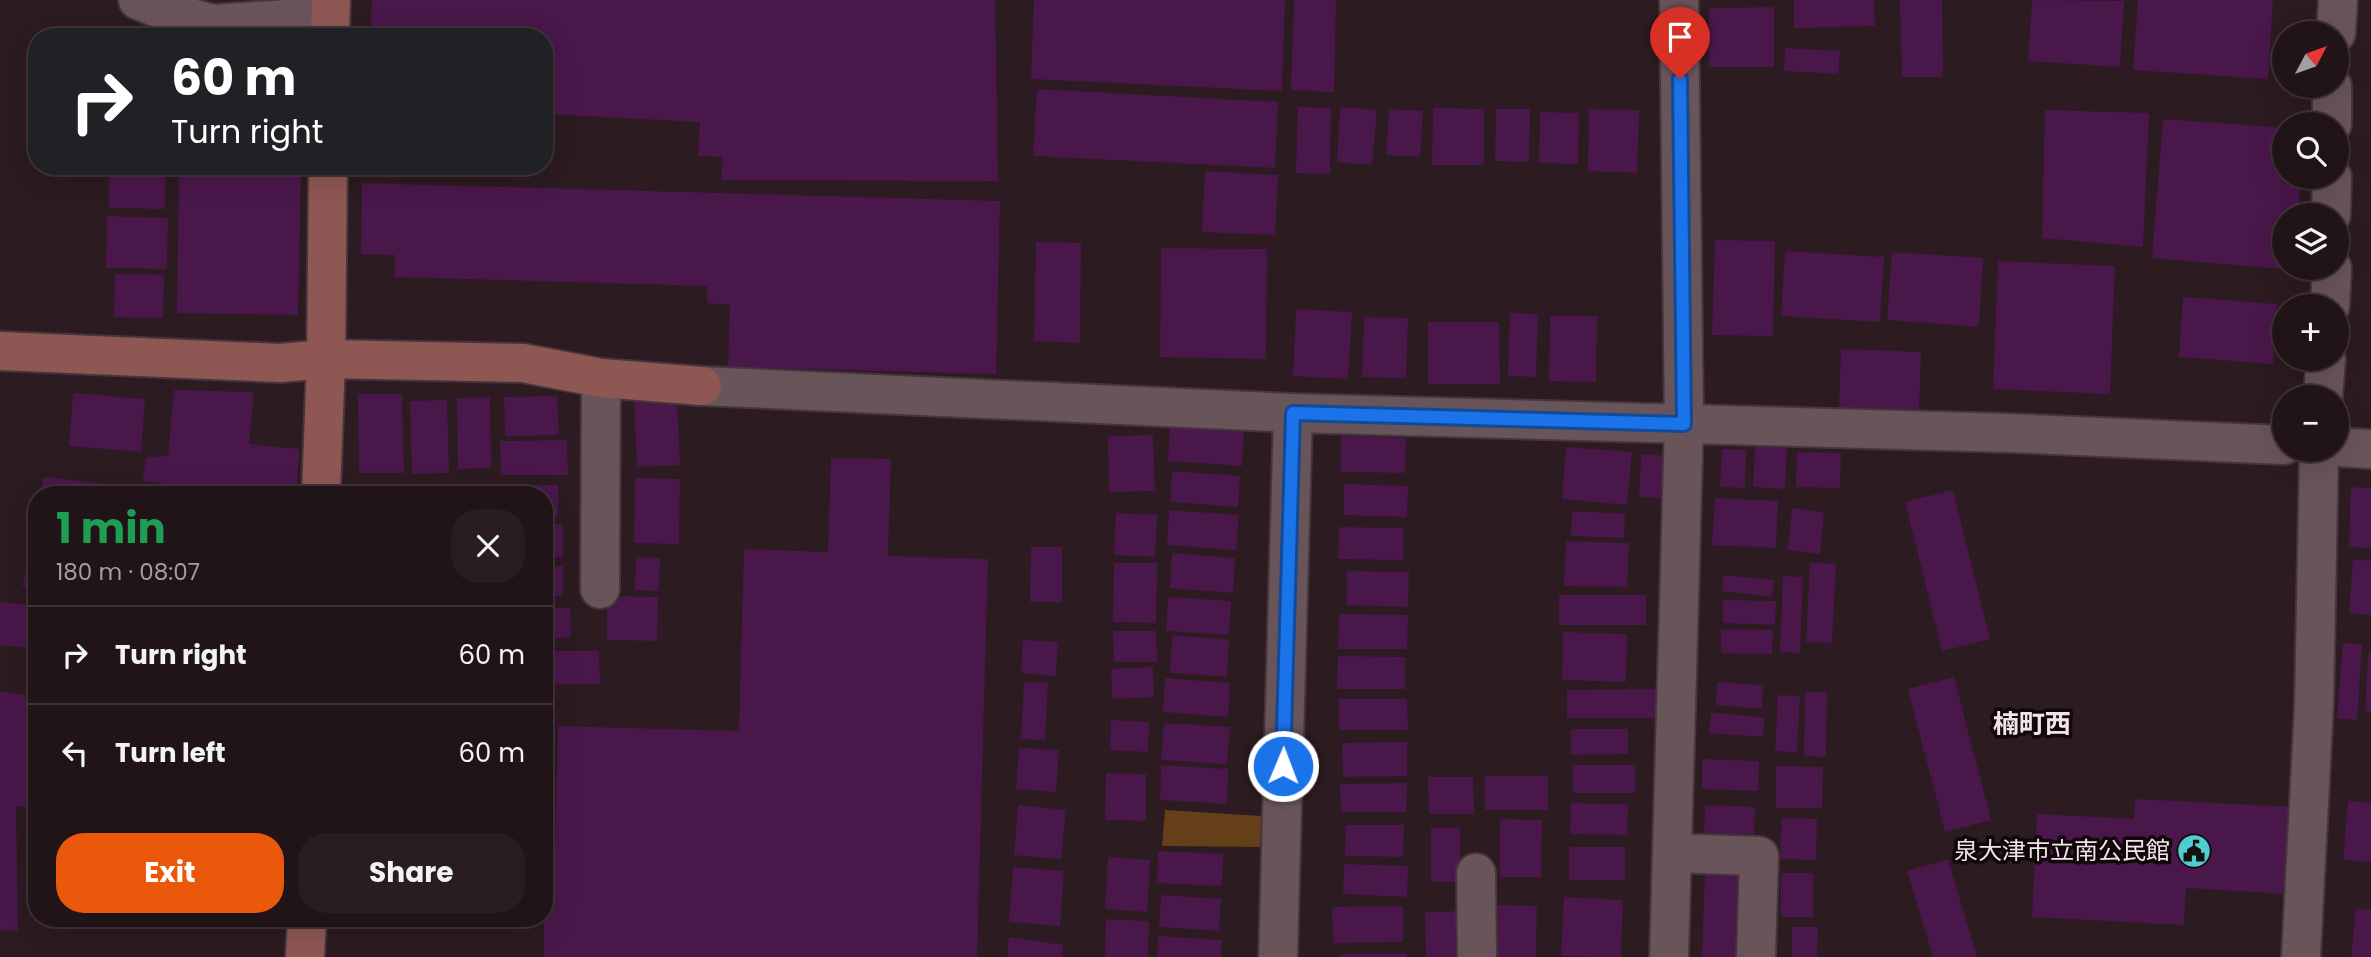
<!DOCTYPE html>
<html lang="en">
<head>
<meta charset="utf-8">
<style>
  :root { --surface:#211418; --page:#291d21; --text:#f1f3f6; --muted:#a29ea2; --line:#3e3337; --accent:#ea580c }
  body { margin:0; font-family:Poppins,"Noto Sans JP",sans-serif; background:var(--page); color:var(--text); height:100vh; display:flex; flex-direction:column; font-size:26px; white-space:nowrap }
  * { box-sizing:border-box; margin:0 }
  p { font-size:23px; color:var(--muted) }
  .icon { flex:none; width:38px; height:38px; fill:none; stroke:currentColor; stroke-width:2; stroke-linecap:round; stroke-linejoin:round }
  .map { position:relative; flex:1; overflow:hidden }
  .details { position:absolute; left:28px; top:486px; width:525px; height:441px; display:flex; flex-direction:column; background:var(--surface); border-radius:28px; box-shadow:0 7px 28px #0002,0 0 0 2px var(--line) }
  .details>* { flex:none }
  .hud { position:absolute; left:28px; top:28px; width:525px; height:147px; border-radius:28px; box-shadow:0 7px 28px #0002,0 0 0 2px var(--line); background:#202124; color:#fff; overflow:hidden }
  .needle { width:46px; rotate:49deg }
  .controls { position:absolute; left:2272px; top:21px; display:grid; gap:14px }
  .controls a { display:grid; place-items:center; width:77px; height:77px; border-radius:50%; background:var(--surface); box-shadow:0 7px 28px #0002,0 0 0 2px var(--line); font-size:35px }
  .pin { position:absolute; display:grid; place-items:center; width:60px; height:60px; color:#fff; margin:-72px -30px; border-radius:50% 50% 50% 0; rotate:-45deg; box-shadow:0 0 7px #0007 }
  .pin .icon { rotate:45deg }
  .me { position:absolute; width:77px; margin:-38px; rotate:1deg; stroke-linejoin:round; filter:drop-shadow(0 0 5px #0008) }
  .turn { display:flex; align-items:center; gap:24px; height:147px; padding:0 28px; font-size:32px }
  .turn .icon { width:91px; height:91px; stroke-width:2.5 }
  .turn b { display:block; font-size:49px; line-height:60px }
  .round { display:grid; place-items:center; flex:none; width:74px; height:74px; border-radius:28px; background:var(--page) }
  .summary { display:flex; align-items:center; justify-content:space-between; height:119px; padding:0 28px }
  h1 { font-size:42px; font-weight:700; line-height:52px; color:#1e9e55 }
  .primary-button { display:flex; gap:14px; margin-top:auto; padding:14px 28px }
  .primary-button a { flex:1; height:80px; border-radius:28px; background:var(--accent); color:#fff; font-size:28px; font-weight:700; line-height:80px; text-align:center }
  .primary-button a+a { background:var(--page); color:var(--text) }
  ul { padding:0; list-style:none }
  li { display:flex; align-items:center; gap:21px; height:98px; padding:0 28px; border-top:2px solid var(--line) }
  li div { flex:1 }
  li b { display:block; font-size:26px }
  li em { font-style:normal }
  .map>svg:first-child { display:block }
</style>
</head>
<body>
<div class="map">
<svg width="2371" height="957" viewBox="0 0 2371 957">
  <rect width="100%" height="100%" fill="#2c1b20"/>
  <path fill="#643f17" d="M 1165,810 L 1261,816 L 1262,847 L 1162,846 Z"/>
  <g fill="#49174a">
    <path d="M 372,0 L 995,0 L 998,181 L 721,180 L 723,157 L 698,156 L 700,122 L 544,114 L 544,37 L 370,37 Z"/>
    <path d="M 1034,0 L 1285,0 L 1282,91 L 1031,79 Z"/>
    <path d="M 1294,0 L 1336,0 L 1334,92 L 1291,90 Z"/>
    <path d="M 1794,0 L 1874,0 L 1875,26 L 1794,28 Z"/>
    <path d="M 1900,0 L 1942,0 L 1943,77 L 1902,77 Z"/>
    <path d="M 2032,0 L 2124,1 L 2120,67 L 2028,61 Z"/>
    <path d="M 2138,0 L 2273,0 L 2268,79 L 2133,70 Z"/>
    <path d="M 1774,7 L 1774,67 L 1709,67 L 1709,8 Z"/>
    <path d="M 1785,48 L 1840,51 L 1838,74 L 1784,71 Z"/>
    <path d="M 1037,89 L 1278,102 L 1275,168 L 1033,156 Z"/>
    <path d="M 1298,107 L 1331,108 L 1330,174 L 1296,173 Z"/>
    <path d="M 1340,107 L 1377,110 L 1372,165 L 1337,162 Z"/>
    <path d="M 1433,108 L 1484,109 L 1484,165 L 1432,165 Z"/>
    <path d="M 1389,109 L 1423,111 L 1420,157 L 1386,155 Z"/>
    <path d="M 1496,109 L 1530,109 L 1529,162 L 1495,161 Z"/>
    <path d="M 1589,109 L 1639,110 L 1637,173 L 1588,171 Z"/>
    <path d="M 2045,110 L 2149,113 L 2143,247 L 2042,238 Z"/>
    <path d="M 1540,112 L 1579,113 L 1578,164 L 1539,163 Z"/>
    <path d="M 2163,119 L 2284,128 L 2284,177 L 2301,177 L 2298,215 L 2284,215 L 2284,269 L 2152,258 Z"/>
    <path d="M 179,166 L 301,166 L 298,315 L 177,313 Z"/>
    <path d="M 109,168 L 166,170 L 165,209 L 109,208 Z"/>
    <path d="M 1205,171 L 1278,175 L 1275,235 L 1202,232 Z"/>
    <path d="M 362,183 L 1000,201 L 996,374 L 728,367 L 730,305 L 707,303 L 707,286 L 395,277 L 395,255 L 361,254 Z"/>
    <path d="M 107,216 L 168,218 L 167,269 L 106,268 Z"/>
    <path d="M 1715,240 L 1775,241 L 1773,336 L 1712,335 Z"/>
    <path d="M 1036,242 L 1081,243 L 1080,343 L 1034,341 Z"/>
    <path d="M 1161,248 L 1267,249 L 1266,359 L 1160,357 Z"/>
    <path d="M 1785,251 L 1884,257 L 1880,322 L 1781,316 Z"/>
    <path d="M 1892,252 L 1983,258 L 1979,327 L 1887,320 Z"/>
    <path d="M 1998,261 L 2115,266 L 2110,394 L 1993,389 Z"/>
    <path d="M 115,274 L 164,275 L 163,318 L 114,317 Z"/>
    <path d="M 2183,297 L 2277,304 L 2273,364 L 2179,357 Z"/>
    <path d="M 1296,309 L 1352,312 L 1348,379 L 1293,376 Z"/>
    <path d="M 1510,313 L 1538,314 L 1536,377 L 1508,376 Z"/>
    <path d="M 1550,316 L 1597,316 L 1596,382 L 1549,381 Z"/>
    <path d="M 1364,317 L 1408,318 L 1406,378 L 1362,377 Z"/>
    <path d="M 1428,322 L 1499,322 L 1500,384 L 1428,384 Z"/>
    <path d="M 1841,349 L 1921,352 L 1919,410 L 1839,408 Z"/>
    <path d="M 174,390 L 254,392 L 249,444 L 299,449 L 296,495 L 251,495 L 142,481 L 147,457 L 168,456 Z"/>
    <path d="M 73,393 L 145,399 L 141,452 L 69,446 Z"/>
    <path d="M 358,394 L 402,394 L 404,473 L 359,473 Z"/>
    <path d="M 557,396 L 559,435 L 505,436 L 504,397 Z"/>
    <path d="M 490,397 L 491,468 L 458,469 L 457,398 Z"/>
    <path d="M 677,399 L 680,465 L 637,467 L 634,400 Z"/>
    <path d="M 447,400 L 449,473 L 412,474 L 410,401 Z"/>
    <path d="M 1170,425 L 1244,430 L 1242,466 L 1168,461 Z"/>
    <path d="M 1153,435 L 1155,491 L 1109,492 L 1108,436 Z"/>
    <path d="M 1341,436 L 1406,438 L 1405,473 L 1341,472 Z"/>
    <path d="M 567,440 L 568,475 L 501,475 L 500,441 Z"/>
    <path d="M 1755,446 L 1787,447 L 1785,489 L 1753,487 Z"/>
    <path d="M 1566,447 L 1632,452 L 1627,505 L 1562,499 Z"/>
    <path d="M 1722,449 L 1746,450 L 1745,488 L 1720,487 Z"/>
    <path d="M 1797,452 L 1841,453 L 1840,488 L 1796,487 Z"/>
    <path d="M 1641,454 L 1669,456 L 1667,498 L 1639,497 Z"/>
    <path d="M 831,458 L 891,459 L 888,556 L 988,559 L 977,957 L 544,957 L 544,846 L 555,847 L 558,726 L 739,731 L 744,549 L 828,552 Z"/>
    <path d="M 1172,471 L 1240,476 L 1238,507 L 1170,502 Z"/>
    <path d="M 43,477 L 193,493 L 193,495 L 39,495 L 43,482 Z"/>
    <path d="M 635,478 L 680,479 L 679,544 L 634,543 Z"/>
    <path d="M 1344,484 L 1408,486 L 1407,517 L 1344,515 Z"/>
    <path d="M 503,485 L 558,485 L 558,517 L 544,517 L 544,495 L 503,495 Z"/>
    <path d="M 2351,487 L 2371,488 L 2371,548 L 2349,547 Z"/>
    <path d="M 481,490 L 481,495 L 402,495 L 402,492 Z"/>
    <path d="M 1953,490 L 1990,639 L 1942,651 L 1905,502 Z"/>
    <path d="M 1715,498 L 1778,501 L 1776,548 L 1712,545 Z"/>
    <path d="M 1792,508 L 1824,512 L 1820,554 L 1788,550 Z"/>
    <path d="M 1169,510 L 1239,515 L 1236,550 L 1167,545 Z"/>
    <path d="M 1572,511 L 1625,514 L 1624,538 L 1571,536 Z"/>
    <path d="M 1116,513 L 1157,515 L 1155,557 L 1114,555 Z"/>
    <rect x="544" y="524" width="19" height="33"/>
    <path d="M 1339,527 L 1403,528 L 1403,560 L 1338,559 Z"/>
    <path d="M 1566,541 L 1629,543 L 1627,587 L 1564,586 Z"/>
    <path d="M 1031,547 L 1062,547 L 1062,602 L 1030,602 Z"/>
    <path d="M 1172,553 L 1235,558 L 1233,593 L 1170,588 Z"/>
    <path d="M 636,557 L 660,558 L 659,591 L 635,590 Z"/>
    <path d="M 2353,559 L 2371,561 L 2371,615 L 2349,613 Z"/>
    <path d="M 1810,562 L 1836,564 L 1832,643 L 1806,642 Z"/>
    <path d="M 1114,563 L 1157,563 L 1156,623 L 1113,622 Z"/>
    <path d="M 544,565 L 563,566 L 563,596 L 544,596 Z"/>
    <path d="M 27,566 L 37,568 L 37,588 L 22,586 Z"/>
    <path d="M 1347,571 L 1409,572 L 1408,607 L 1347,605 Z"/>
    <path d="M 1724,575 L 1774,580 L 1772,597 L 1722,591 Z"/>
    <path d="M 1783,576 L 1803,577 L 1800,653 L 1780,652 Z"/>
    <rect x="1559" y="595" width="87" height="30"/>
    <path d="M 607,596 L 658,597 L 657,641 L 607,640 Z"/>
    <path d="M 1168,597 L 1231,601 L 1229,635 L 1166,631 Z"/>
    <path d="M 1723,600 L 1776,601 L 1775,625 L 1723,623 Z"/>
    <path d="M 0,602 L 37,606 L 37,649 L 0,645 Z"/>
    <path d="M 544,608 L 570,608 L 571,637 L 544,639 Z"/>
    <path d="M 1339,614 L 1408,615 L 1407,649 L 1338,649 Z"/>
    <path d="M 1721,629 L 1773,630 L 1772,654 L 1721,653 Z"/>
    <path d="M 1113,631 L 1156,631 L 1157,662 L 1114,662 Z"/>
    <path d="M 1563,632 L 1627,634 L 1626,682 L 1562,680 Z"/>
    <path d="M 1172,635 L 1229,640 L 1227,677 L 1170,673 Z"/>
    <path d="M 1023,640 L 1058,642 L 1056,676 L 1021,673 Z"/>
    <path d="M 2343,643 L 2362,644 L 2357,720 L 2337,718 Z"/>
    <path d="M 544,651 L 599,651 L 600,684 L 544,685 Z"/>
    <path d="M 2368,653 L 2371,653 L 2371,712 L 2365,711 Z"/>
    <path d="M 1338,656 L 1405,657 L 1405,689 L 1337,689 Z"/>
    <path d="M 1153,667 L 1154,697 L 1112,699 L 1111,669 Z"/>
    <path d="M 1954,677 L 1991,820 L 1945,832 L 1908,689 Z"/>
    <path d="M 1165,678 L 1230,683 L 1228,717 L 1163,712 Z"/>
    <path d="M 1024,682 L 1048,683 L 1045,740 L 1021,739 Z"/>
    <path d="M 1717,682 L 1763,685 L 1762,709 L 1716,705 Z"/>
    <path d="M 1656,689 L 1656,718 L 1567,718 L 1567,690 Z"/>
    <path d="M 0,692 L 37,696 L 37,808 L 16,806 L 18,931 L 0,930 Z"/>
    <path d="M 1805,692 L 1827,692 L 1826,757 L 1804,756 Z"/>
    <path d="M 1778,695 L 1800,696 L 1797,752 L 1775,751 Z"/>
    <path d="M 1339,699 L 1407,699 L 1408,730 L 1339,730 Z"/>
    <path d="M 1711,712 L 1764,718 L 1763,737 L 1709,733 Z"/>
    <path d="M 1111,720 L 1149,722 L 1148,752 L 1110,750 Z"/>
    <path d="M 1164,723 L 1230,727 L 1227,764 L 1161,760 Z"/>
    <path d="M 1571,729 L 1628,729 L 1628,754 L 1571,755 Z"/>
    <path d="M 1407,742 L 1407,776 L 1343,777 L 1342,743 Z"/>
    <path d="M 1019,748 L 1059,750 L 1056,792 L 1016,789 Z"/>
    <path d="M 1702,759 L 1759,761 L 1758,791 L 1702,789 Z"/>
    <path d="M 1161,765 L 1228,769 L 1227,804 L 1160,800 Z"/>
    <rect x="1573" y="765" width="62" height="28"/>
    <path d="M 1776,766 L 1823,767 L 1822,808 L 1776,808 Z"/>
    <path d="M 1106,773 L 1146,774 L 1146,821 L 1105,820 Z"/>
    <rect x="1485" y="776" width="63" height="34"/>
    <path d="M 1428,777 L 1473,777 L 1474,814 L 1429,814 Z"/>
    <path d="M 1407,783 L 1406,812 L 1341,812 L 1340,784 Z"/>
    <path d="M 2135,799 L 2292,807 L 2287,894 L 2186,888 L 2184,925 L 2032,917 L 2037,814 L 2134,819 Z"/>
    <path d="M 2348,801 L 2371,803 L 2371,862 L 2343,860 Z"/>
    <path d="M 1571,803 L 1628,804 L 1627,835 L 1570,834 Z"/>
    <path d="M 1018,805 L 1066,810 L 1061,859 L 1014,855 Z"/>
    <path d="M 1705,805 L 1755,807 L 1754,835 L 1704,834 Z"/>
    <path d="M 1782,818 L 1817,819 L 1816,860 L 1780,859 Z"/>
    <path d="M 1500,819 L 1542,820 L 1541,877 L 1500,877 Z"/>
    <path d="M 1346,825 L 1404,825 L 1403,857 L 1345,856 Z"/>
    <rect x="1431" y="828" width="29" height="54"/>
    <rect x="1569" y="847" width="56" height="33"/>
    <path d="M 1158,851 L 1223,854 L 1222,886 L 1157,883 Z"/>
    <path d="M 1108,857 L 1150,860 L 1147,912 L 1105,909 Z"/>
    <path d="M 1948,859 L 1977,957 L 1933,957 L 1907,871 Z"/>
    <path d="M 1344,864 L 1408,866 L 1407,897 L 1343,894 Z"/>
    <path d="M 1013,867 L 1064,871 L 1060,926 L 1009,922 Z"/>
    <path d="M 1705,872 L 1744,873 L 1741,957 L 1702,957 Z"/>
    <rect x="1781" y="873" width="32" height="44"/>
    <path d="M 1161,895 L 1221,899 L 1219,931 L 1159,927 Z"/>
    <path d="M 1564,897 L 1623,900 L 1621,957 L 1561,956 Z"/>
    <path d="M 1498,905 L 1537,906 L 1536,957 L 1497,957 Z"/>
    <path d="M 1403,906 L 1403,942 L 1333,943 L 1332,907 Z"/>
    <path d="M 2356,908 L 2371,910 L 2371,957 L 2351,957 Z"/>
    <path d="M 1463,911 L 1465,957 L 1426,957 L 1425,912 Z"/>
    <path d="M 1106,919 L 1149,921 L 1148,957 L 1105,957 Z"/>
    <path d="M 1792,927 L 1818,927 L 1817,957 L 1792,957 Z"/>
    <path d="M 1158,936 L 1222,940 L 1221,957 L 1157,957 Z"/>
    <path d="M 1009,937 L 1063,945 L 1062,957 L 1007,957 Z"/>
    <path d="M 1407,953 L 1407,957 L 1341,957 L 1341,954 Z"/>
  </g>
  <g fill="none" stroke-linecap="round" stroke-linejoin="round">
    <g stroke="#45363b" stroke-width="42">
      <g id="street">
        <path d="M 138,0 L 165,11 L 213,24 L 330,16"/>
        <path d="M 2336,33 L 2338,0"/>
        <path d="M 2332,124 L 2332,86"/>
        <path d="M 2331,215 L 2332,177"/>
        <path d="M 2330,306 L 2332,268"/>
        <path d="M 702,386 L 1293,413 L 2009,433 L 2284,445"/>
        <path d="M 2323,397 L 2326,359"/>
        <path d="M 2336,447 L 2371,449"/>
        <path d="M 600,589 L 601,378"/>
        <path d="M 1672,853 L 1759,856 L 1756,957"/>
        <path d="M 1476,873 L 1477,957"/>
        <path d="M 1278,957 L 1293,413"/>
        <path d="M 1669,957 L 1684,424 L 1679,0"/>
        <path d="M 2301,957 L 2314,705 L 2319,450"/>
      </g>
    </g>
    <g stroke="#45363b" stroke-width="42">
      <g id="secondary">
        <path d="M 330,37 L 331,0"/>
        <path d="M 0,351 L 280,363 L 326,359 L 523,363 L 601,378 L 702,386"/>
        <path d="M 321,495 L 326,359 L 328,166"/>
        <path d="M 305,957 L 307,919"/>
      </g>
    </g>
    <use href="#street" stroke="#69545a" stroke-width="38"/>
    <use href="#secondary" stroke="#8e5754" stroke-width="38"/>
  </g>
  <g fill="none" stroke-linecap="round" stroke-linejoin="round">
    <g stroke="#114b97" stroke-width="18">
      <path id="route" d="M 1283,766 L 1293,413 L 1684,424 L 1680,79"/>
    </g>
    <use href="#route" stroke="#1a73e8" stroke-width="12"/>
  </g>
  <defs>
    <g id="civic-disc" transform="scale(1.75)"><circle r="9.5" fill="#52cdcf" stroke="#10080a"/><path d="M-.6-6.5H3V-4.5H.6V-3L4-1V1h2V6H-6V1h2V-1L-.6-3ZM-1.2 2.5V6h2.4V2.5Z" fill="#111"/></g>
  </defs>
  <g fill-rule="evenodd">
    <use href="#civic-disc" x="2194" y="851"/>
  </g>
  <g text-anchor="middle" stroke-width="7" stroke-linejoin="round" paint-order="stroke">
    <g font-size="24" fill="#f1e4e7" stroke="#10080a" text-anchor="end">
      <text x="2170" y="859">泉大津市立南公民館</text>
    </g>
    <g font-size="26" font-weight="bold" fill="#f1e4e7" stroke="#10080a">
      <text x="2032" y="733">楠町西</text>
    </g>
  </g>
</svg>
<div class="controls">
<a><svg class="needle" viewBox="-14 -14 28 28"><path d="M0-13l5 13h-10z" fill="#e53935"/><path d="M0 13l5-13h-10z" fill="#a29ea2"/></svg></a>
<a><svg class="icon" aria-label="search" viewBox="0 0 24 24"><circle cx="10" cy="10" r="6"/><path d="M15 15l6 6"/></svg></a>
<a><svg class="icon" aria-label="layers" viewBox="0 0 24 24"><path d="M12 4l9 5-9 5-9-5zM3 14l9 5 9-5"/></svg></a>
<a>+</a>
<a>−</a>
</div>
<div class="pin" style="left:1680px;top:79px;background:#d93025"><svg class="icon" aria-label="arrive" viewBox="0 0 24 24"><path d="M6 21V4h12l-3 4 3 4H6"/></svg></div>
<svg class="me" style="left:1283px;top:766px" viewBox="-20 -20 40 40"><circle r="17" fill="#1a73e8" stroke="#fff" stroke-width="3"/><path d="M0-11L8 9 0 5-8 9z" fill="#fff"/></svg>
<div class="hud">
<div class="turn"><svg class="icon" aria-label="right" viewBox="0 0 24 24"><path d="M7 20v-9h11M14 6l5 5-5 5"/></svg><div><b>60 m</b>Turn right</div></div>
</div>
<section class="details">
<div class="summary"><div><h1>1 min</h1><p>180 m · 08:07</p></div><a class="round"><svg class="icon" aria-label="close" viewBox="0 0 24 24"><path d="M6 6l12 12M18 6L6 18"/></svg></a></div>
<ul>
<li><svg class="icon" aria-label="right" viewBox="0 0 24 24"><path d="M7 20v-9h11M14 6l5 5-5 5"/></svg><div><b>Turn right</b></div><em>60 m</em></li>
<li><svg class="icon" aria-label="left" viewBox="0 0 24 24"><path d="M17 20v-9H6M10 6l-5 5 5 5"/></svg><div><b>Turn left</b></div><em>60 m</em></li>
</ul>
<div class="primary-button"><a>Exit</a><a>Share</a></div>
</section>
</div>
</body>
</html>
